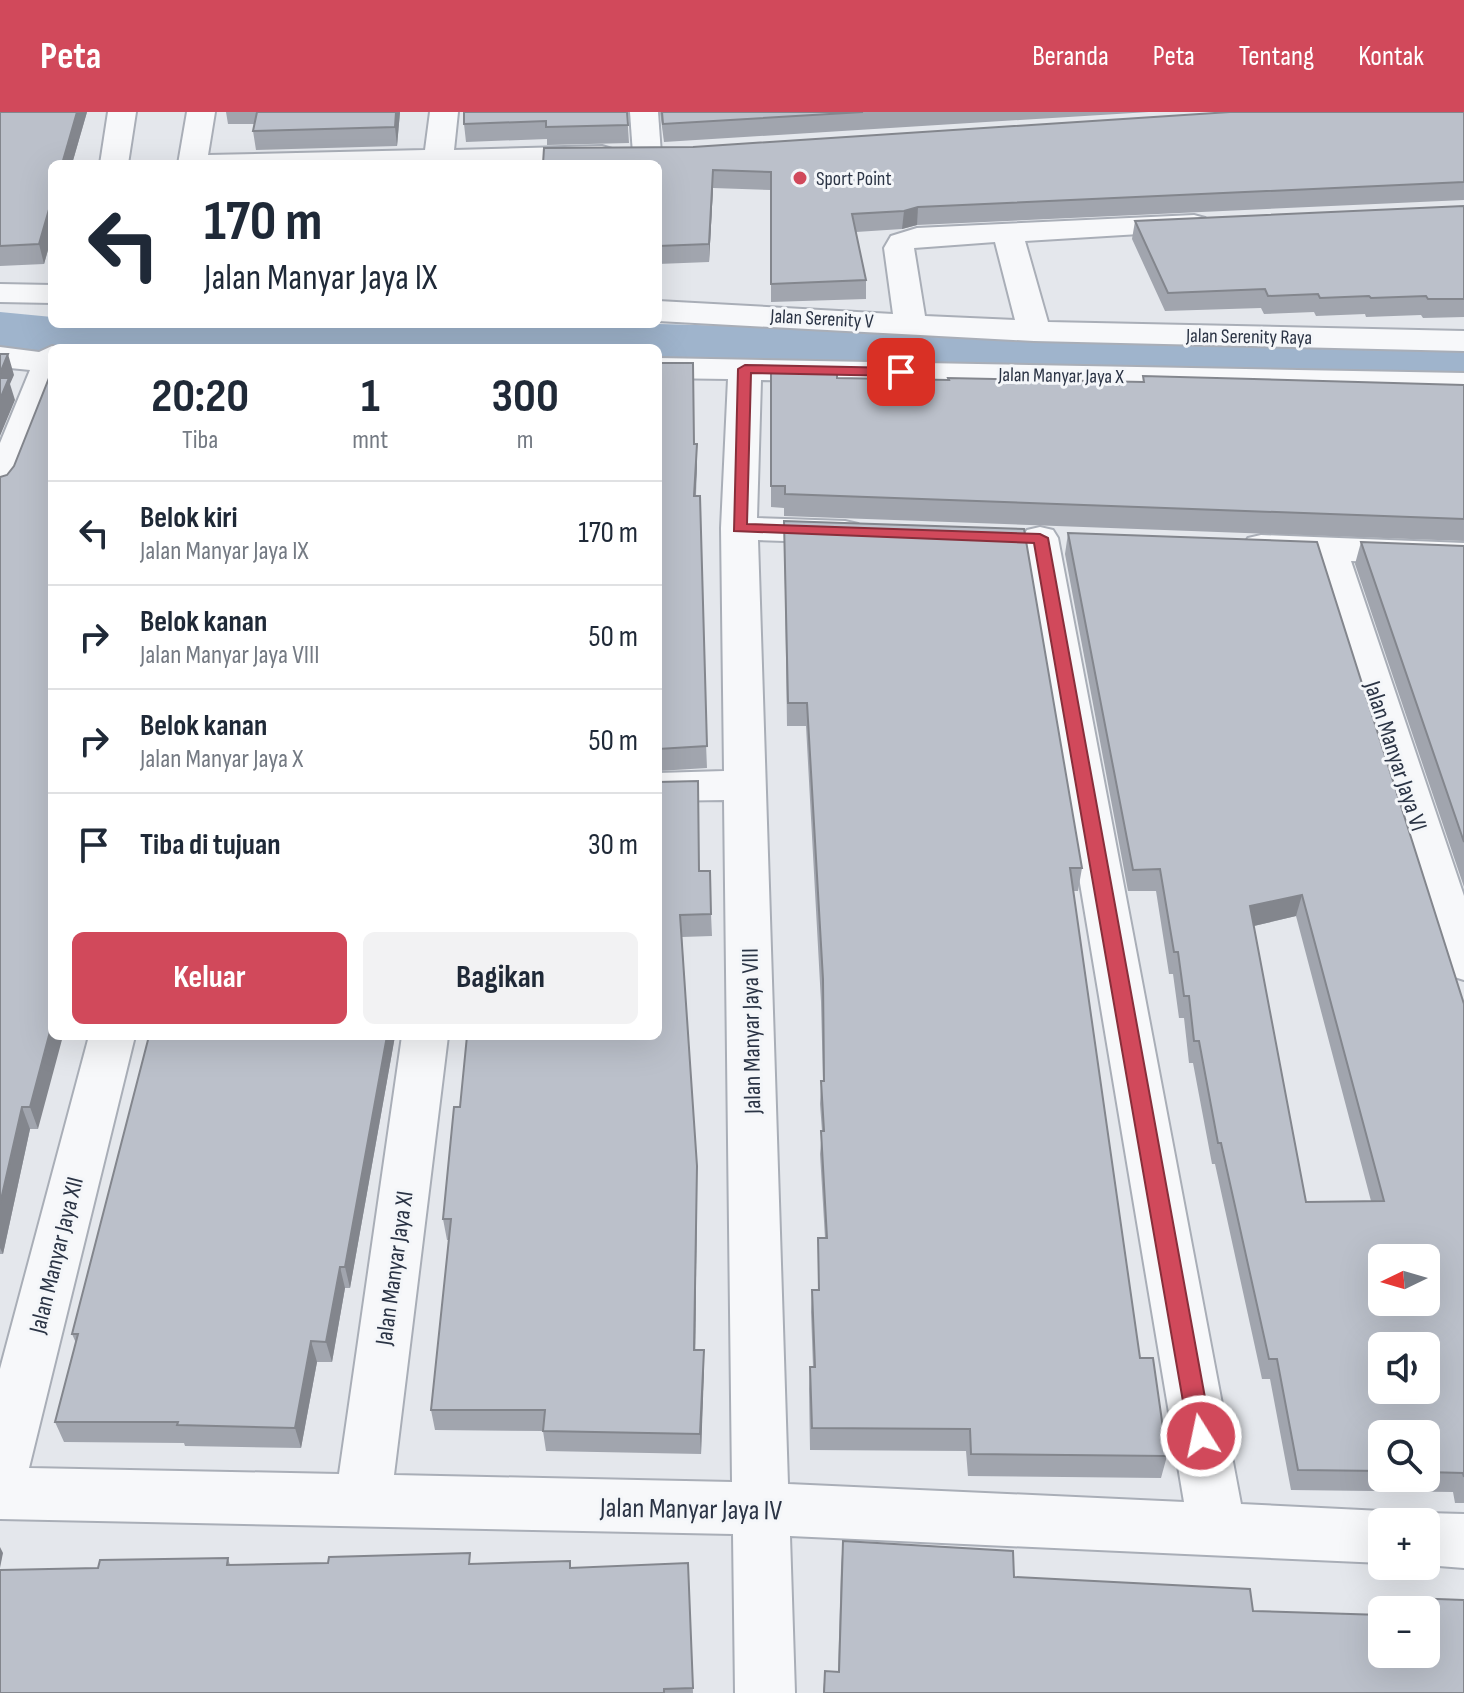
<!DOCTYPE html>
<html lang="id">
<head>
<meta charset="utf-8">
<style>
  :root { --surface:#fff; --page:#f2f2f3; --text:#1f2937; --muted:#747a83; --line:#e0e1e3; --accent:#d1495b }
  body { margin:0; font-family:"Sofia Sans Condensed",sans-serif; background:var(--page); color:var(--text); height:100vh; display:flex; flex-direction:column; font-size:30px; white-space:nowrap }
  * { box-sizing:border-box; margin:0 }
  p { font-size:26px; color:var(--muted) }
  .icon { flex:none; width:44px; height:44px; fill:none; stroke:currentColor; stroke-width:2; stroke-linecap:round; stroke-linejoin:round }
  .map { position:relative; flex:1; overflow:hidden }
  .side { position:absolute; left:48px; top:232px; width:614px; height:696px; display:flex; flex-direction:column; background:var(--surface); border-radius:12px; box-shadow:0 8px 32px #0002 }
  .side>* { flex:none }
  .hud { position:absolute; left:48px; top:48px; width:614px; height:168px; border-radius:12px; box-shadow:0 8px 32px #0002; background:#fff; color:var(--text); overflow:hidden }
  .needle { width:52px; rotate:265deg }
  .fabs { position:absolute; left:1368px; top:1132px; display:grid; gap:16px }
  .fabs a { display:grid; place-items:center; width:72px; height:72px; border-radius:12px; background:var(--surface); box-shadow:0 8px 32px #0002; font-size:40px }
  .pin { position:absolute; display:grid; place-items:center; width:68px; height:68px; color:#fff; margin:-34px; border-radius:16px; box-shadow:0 4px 12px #0006 }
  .me { position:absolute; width:88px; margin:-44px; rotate:350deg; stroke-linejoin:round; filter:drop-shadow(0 0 6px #0008) }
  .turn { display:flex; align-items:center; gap:28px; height:168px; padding:0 24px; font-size:36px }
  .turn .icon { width:104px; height:104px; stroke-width:2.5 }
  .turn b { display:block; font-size:56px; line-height:68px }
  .eta { display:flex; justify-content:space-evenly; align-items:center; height:136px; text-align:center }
  .eta b { font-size:48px; font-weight:700; line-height:56px }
  .button { display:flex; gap:16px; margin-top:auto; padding:16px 24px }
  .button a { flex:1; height:92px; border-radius:12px; background:var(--accent); color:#fff; font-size:32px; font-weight:700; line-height:92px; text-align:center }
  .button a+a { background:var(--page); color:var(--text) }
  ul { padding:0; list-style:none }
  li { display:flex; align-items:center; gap:24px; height:104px; padding:0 24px; border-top:2px solid var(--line) }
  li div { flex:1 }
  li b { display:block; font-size:30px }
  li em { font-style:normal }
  header { display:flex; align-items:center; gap:48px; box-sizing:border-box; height:112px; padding:0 40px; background:var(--accent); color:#fff }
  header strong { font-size:38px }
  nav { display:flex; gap:44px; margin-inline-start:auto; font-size:28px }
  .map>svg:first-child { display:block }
</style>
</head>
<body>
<header>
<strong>Peta</strong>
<nav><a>Beranda</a><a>Peta</a><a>Tentang</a><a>Kontak</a></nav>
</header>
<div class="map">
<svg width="1464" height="1581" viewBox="0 0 1464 1581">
  <rect width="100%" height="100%" fill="#e4e7ec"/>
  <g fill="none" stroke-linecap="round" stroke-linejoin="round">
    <path fill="#9fb4cc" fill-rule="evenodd" d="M 0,200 L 52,205 L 52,212 L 658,212 L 1464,233 L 1464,271 L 658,250 L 658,236 L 52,236 L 52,243 L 0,238 Z"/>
    <g stroke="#a9aeb7" stroke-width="4">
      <g id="street">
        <path d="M 108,0 L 136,0 L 128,52 L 100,52 Z"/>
        <path d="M 187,0 L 215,0 L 208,43 L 425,38 L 430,0 L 458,0 L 454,38 L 602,34 L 612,37 L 616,43 L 612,49 L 586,52 L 178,52 Z"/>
        <path d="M 630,0 L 658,0 L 661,42 L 657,48 L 647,51 L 637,48 L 633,42 Z"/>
        <path d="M 1194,103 L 1205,106 L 1209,112 L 1205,118 L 1025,129 L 1048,210 L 1464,219 L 1464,239 L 1034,229 L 658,209 L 658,189 L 893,202 L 884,136 L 891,124 L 917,116 ZM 995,130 L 1015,208 L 925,204 L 914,136 Z"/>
        <path d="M 0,172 L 52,173 L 52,191 L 0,190 Z"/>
        <path d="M 52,234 L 60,236 L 52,236 L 52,286 L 18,374 L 13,382 L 0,385 L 0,331 L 30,258 L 0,255 L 0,235 L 39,240 Z"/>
        <path d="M 658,246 L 1464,261 L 1464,281 L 761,268 L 757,406 L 845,409 L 858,412 L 863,420 L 858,428 L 845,431 L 758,428 L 788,1372 L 1184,1390 L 1022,426 L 1027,418 L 1040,415 L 1053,418 L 1058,426 L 1241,1392 L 1382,1399 L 1402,1406 L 1404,1410 L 1382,1410 L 1382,1451 L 790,1424 L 795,1581 L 735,1581 L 733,1422 L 0,1407 L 0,1257 L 89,924 L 135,924 L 29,1356 L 339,1362 L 402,924 L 448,924 L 394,1363 L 732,1370 L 724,688 L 658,689 L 658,661 L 724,659 L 721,416 L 728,267 L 658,266 Z"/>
        <path d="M 1261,423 L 1464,431 L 1464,453 L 1351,449 L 1464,784 L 1464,868 L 1448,863 L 1441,851 L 1314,447 L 1248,442 L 1243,434 L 1248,426 Z"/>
        <path d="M 1426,1401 L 1464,1402 L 1464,1456 L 1426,1453 L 1426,1410 L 1405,1410 Z"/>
      </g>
    </g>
    <use href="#street" fill="#f7f8fa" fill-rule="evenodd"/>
  </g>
  <g fill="#a1a5ae" fill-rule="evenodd">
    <path d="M 0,0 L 87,0 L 72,52 L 52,52 L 52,124 L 44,152 L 0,154 Z"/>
    <path d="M 226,0 L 400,0 L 397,34 L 256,38 L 253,19 L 255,12 L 228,12 Z"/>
    <path d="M 627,0 L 629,31 L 547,33 L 547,27 L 466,30 L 464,12 Z"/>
    <path d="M 660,0 L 1149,0 L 664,30 Z"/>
    <path d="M 1464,0 L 1464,88 L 917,113 L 902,117 L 856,120 L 866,168 L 866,187 L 771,190 L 771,78 L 713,76 L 709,150 L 658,152 L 658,52 L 693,35 Z"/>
    <path d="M 1464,94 L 1464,205 L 1423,206 L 1421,203 L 1366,205 L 1365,202 L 1316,204 L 1314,200 L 1264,202 L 1261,196 L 1165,199 L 1132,127 L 1135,109 Z"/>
    <path d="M 658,251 L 694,332 L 697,354 L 696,384 L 707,656 L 658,659 Z"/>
    <path d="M 771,261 L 837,266 L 948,268 L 1143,270 L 1143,264 L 1464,273 L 1464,429 L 784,404 L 784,396 L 771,395 Z"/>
    <path d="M 0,365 L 38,1017 L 30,1017 L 3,1142 L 0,1142 Z"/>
    <path d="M 784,409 L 1082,756 L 1078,779 L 1073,779 L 1140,1246 L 1167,1344 L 1161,1366 L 968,1364 L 966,1339 L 810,1338 L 809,1277 L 810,1255 L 813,1255 L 811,1200 L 812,1178 L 818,1178 L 818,1126 L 825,1126 L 820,1042 L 822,1019 L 820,992 L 821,969 L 823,969 L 821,890 L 806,614 L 787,614 Z"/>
    <path d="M 1068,421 L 1464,892 L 1464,1391 L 1455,1391 L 1453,1380 L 1291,1378 L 1270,1267 L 1262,1267 L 1215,1052 L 1212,1052 L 1193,951 L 1189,951 L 1184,906 L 1179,906 L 1173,862 L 1169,862 L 1156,779 L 1128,779 L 1065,442 ZM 1296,804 L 1371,1089 L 1306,1090 L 1254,814 ZM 1382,1322 L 1426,1322 L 1426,1366 L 1382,1366 Z"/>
    <path d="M 1361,430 L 1464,434 L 1464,775 L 1355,452 Z"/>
    <path d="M 658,670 L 699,759 L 711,802 L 712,824 L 682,825 L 697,1075 L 695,1238 L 704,1238 L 701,1342 L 546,1339 L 543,1319 L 435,1318 L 431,1298 L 449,1128 L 447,1128 L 443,1107 L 460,995 Z"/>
    <path d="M 149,924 L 395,924 L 350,1176 L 345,1176 L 332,1250 L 317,1250 L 301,1336 L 185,1334 L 184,1331 L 64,1330 L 55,1310 L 76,1231 L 72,1222 Z"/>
    <path d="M 843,1429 L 1013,1439 L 1014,1465 L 1250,1477 L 1253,1499 L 1376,1503 L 1385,1485 L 1464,1488 L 1464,1581 L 823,1581 L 825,1559 L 838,1560 L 841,1455 ZM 1382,1498 L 1426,1498 L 1426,1542 L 1382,1542 Z"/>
    <path d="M 228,1446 L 230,1453 L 472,1452 L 571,1456 L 688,1451 L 693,1581 L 0,1581 L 98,1456 Z"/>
  </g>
  <g fill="#83868d">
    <path d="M 77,0 L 87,0 L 72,52 L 62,52 Z"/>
    <path d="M 396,0 L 400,0 L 397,34 L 395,15 Z"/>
    <path d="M 713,58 L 713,76 L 709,150 L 709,132 Z"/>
    <path d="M 52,87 L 52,124 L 44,152 L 39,132 Z"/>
    <path d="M 918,95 L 917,113 L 902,117 L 904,99 Z"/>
    <path d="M 8,242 L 14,263 L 10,272 L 15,288 L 0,324 L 0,261 Z"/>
    <path d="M 697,332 L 697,354 L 694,406 L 694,384 Z"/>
    <path d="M 1302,783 L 1296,804 L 1245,816 L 1250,794 Z"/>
    <path d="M 52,912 L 52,924 L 63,924 L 38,1017 L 30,995 Z"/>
    <path d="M 387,924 L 395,924 L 350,1176 L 345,1155 Z"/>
    <path d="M 22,995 L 30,1017 L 3,1142 L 0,1136 L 0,1092 Z"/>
    <path d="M 697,1054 L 697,1075 L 695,1259 L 694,1238 Z"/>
    <path d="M 340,1155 L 345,1176 L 332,1250 L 326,1230 Z"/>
    <path d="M 311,1229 L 317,1250 L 301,1336 L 295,1316 Z"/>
    <path d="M 704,1238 L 704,1259 L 701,1342 L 700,1322 Z"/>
    <path d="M 0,1435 L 3,1441 L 0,1456 Z"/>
  </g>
  <g fill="#bbc0ca" stroke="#83868d" stroke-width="2" fill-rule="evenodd">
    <path d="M 0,0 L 77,0 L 62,52 L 52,52 L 52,87 L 39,132 L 0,134 Z"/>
    <path d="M 257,0 L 396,0 L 395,15 L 253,19 Z"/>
    <path d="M 464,0 L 627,0 L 628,13 L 546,15 L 546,9 L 464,12 Z"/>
    <path d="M 662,0 L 863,0 L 663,12 Z"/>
    <path d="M 1230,0 L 1464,0 L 1464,70 L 918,95 L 904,99 L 852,102 L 866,168 L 771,172 L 771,60 L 713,58 L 709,132 L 658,134 L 658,52 L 543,52 L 544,36 L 693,35 Z"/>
    <path d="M 1464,94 L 1464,187 L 1428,187 L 1426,184 L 1371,186 L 1369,184 L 1320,186 L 1318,182 L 1268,184 L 1265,177 L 1168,181 L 1135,109 Z"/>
    <path d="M 0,242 L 8,242 L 0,261 Z"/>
    <path d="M 658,251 L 693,251 L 694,332 L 697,332 L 694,384 L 700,384 L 707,634 L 658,637 Z"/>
    <path d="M 771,261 L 837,261 L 837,266 L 949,268 L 948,266 L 1144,270 L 1143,264 L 1464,273 L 1464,407 L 785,382 L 785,374 L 771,374 Z"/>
    <path d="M 0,266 L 9,266 L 0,287 Z"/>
    <path d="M 49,266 L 52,266 L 52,912 L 30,995 L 22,995 L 0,1092 L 0,365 L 7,363 L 14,354 Z"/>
    <path d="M 784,409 L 1024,417 L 1082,756 L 1070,756 L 1140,1246 L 1153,1246 L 1167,1344 L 971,1342 L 970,1317 L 812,1316 L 810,1255 L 815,1255 L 812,1178 L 819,1178 L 818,1126 L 827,1126 L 821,1019 L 824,1019 L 821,969 L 824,969 L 823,867 L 807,591 L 788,591 Z"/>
    <path d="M 1068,421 L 1317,430 L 1464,892 L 1464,1365 L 1463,1361 L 1426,1360 L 1426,1322 L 1382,1322 L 1382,1359 L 1298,1358 L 1277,1247 L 1269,1247 L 1221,1031 L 1218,1031 L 1199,929 L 1194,929 L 1189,884 L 1184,884 L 1178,840 L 1174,840 L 1160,757 L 1133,758 ZM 1302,783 L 1384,1089 L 1306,1090 L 1250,794 ZM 1382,1146 L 1426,1146 L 1426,1190 L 1382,1190 ZM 1382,1234 L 1426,1234 L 1426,1278 L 1382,1278 Z"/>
    <path d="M 1361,430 L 1464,434 L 1464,730 Z"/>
    <path d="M 698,669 L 699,759 L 710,759 L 711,802 L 680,803 L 697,1054 L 694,1238 L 704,1238 L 700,1322 L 543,1319 L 545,1298 L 431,1298 L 451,1107 L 443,1107 L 454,995 L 460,995 L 467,924 L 658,924 L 658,670 Z"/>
    <path d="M 149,924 L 387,924 L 345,1155 L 340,1155 L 326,1230 L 311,1229 L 295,1316 L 177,1313 L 178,1310 L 55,1310 L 78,1222 L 72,1222 Z"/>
    <path d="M 843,1429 L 1013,1439 L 1014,1465 L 1250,1477 L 1253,1499 L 1382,1503 L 1382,1542 L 1426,1542 L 1426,1498 L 1387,1498 L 1385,1485 L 1464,1488 L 1464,1581 L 824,1581 L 825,1559 L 839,1560 Z"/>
    <path d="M 470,1441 L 469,1452 L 570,1449 L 570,1456 L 688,1451 L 693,1576 L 664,1577 L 664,1581 L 0,1581 L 0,1458 L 98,1456 L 100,1448 L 228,1446 L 227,1453 L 328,1451 L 329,1445 Z"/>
  </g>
  <path fill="#d1495b" stroke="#882f3b" stroke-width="2" d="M 745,253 L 901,256 L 908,260 L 901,264 L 751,261 L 747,412 L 1040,422 L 1048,426 L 1212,1324 L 1209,1331 L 1201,1334 L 1193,1331 L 1189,1324 L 1034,431 L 734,419 L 738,257 Z"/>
  <circle fill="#d1495b" stroke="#f4f6f9" stroke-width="3" cx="800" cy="66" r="8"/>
  <g text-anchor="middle" stroke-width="6" stroke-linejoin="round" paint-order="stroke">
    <g font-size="20" fill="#2b3445" stroke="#f4f6f9" text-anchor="start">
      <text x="816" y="73">Sport Point</text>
    </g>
    <g font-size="20" fill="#2b3445" stroke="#f4f6f9">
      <text transform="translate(822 206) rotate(3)" y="7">Jalan Serenity V</text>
      <text transform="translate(1249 224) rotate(1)" y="7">Jalan Serenity Raya</text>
      <text transform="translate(1061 263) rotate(1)" y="7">Jalan Manyar Jaya X</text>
    </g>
    <g font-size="24" fill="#2b3445" stroke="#f4f6f9">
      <text transform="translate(1396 644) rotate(72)" y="8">Jalan Manyar Jaya VI</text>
      <text transform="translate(751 919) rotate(-91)" y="8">Jalan Manyar Jaya VIII</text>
      <text transform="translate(56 1143) rotate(-76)" y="8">Jalan Manyar Jaya XII</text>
      <text transform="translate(394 1156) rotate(-82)" y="8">Jalan Manyar Jaya XI</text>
    </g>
    <g font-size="28" fill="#2b3445" stroke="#f4f6f9">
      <text transform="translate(691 1396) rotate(1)" y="10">Jalan Manyar Jaya IV</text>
    </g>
  </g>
</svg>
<div class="fabs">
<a><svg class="needle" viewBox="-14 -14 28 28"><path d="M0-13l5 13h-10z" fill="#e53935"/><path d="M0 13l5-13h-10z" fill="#747a83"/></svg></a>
<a><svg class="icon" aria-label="sound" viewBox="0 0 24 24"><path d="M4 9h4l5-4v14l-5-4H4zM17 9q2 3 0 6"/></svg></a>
<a><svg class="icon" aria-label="search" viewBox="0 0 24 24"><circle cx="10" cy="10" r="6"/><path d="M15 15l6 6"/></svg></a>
<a>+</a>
<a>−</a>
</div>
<div class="pin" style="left:901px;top:260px;background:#d93025"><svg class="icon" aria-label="arrive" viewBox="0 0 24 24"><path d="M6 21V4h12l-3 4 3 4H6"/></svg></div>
<svg class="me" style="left:1201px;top:1324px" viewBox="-20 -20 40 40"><circle r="17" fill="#d1495b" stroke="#fff" stroke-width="3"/><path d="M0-11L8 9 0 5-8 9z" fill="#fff"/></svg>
<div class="hud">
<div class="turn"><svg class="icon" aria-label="left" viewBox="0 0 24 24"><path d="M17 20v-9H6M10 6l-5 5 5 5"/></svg><div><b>170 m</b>Jalan Manyar Jaya IX</div></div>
</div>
<section class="side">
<div class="eta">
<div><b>20:20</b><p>Tiba</p></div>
<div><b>1</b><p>mnt</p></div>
<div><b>300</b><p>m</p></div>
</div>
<ul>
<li><svg class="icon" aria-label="left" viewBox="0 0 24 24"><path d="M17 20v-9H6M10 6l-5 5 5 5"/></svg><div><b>Belok kiri</b><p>Jalan Manyar Jaya IX</p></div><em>170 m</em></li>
<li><svg class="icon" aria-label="right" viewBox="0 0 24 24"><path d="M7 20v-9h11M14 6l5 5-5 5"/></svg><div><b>Belok kanan</b><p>Jalan Manyar Jaya VIII</p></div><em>50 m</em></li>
<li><svg class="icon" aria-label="right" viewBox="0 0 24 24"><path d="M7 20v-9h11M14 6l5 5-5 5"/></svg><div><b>Belok kanan</b><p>Jalan Manyar Jaya X</p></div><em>50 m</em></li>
<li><svg class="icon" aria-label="arrive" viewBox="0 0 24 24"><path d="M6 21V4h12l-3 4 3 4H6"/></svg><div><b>Tiba di tujuan</b></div><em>30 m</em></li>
</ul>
<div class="button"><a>Keluar</a><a>Bagikan</a></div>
</section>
</div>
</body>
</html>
